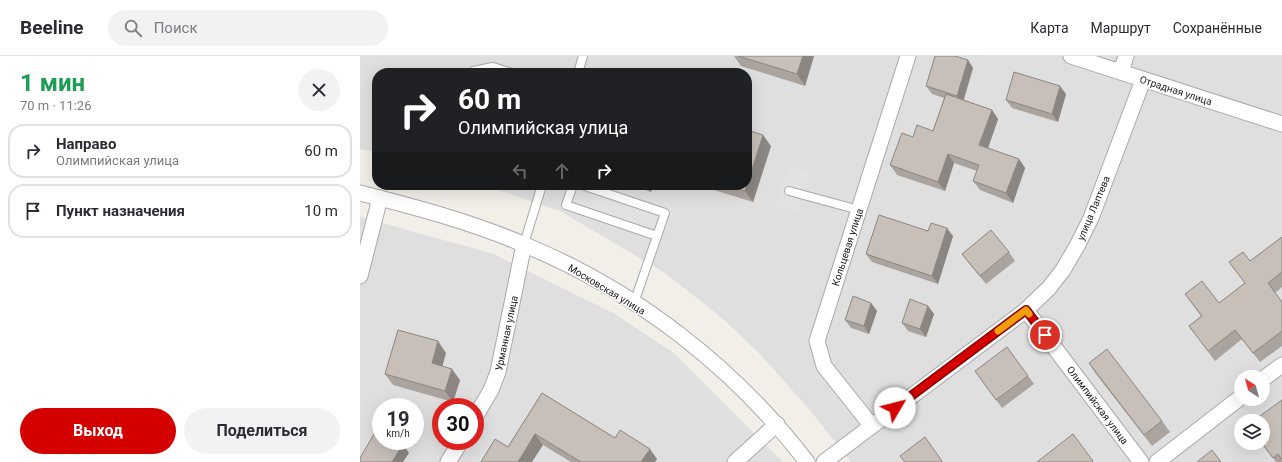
<!DOCTYPE html>
<html lang="ru">
<head>
<meta charset="utf-8">
<style>
  :root { --surface:#fff; --page:#f2f2f3; --text:#2b2b33; --muted:#7c7c81; --line:#e1e1e2; --accent:#d40000 }
  body { margin:0; font-family:Roboto,sans-serif; background:var(--page); color:var(--text); height:100vh; display:flex; flex-direction:column; font-size:15px; white-space:nowrap }
  * { box-sizing:border-box; margin:0 }
  p { font-size:13px; color:var(--muted) }
  .icon { flex:none; width:22px; height:22px; fill:none; stroke:currentColor; stroke-width:2; stroke-linecap:round; stroke-linejoin:round }
  .map { position:relative; flex:1; overflow:hidden }
  .side { display:flex; flex-direction:column; background:var(--surface); width:360px }
  .side>* { flex:none }
  .hud { position:absolute; left:12px; top:12px; width:380px; height:122px; border-radius:16px; box-shadow:0 4px 16px #0002; background:#202124; color:#fff; overflow:hidden }
  .needle { width:26px; rotate:323deg }
  .tools { position:absolute; left:874px; top:314px; display:grid; gap:8px }
  .tools a { display:grid; place-items:center; width:36px; height:36px; border-radius:50%; background:var(--surface); box-shadow:0 4px 16px #0002; font-size:20px }
  .speed { position:absolute; left:12px; top:342px; display:flex; gap:8px; font-size:20px; font-weight:700; text-align:center }
  .speed>* { display:grid; place-content:center; width:52px; height:52px; border-radius:50%; background:var(--surface); box-shadow:0 4px 16px #0002; line-height:1 }
  .speed small { font-size:10px; font-weight:400 }
  .speed .limit { border:6px solid #d22; background:#fff; color:#111 }
  .pin { position:absolute; display:grid; place-items:center; width:34px; height:34px; color:#fff; margin:-17px; border:2px solid #fff; border-radius:50%; box-shadow:0 1px 4px #0007 }
  .me { position:absolute; width:44px; margin:-22px; rotate:53deg; stroke-linejoin:round; filter:drop-shadow(0 0 3px #0008) }
  .turn { display:flex; align-items:center; gap:14px; height:84px; padding:0 20px; font-size:18px }
  .turn .icon { width:52px; height:52px; stroke-width:2.5 }
  .turn b { display:block; font-size:28px; line-height:34px }
  .lanes { display:flex; align-items:center; height:38px; padding:0 20px; background:#0003; justify-content:center; gap:20px; direction:ltr }
  .lanes .off { opacity:.35 }
  .round { display:grid; place-items:center; flex:none; width:42px; height:42px; border-radius:21px; background:var(--page) }
  .overview { display:flex; align-items:center; justify-content:space-between; height:68px; padding:0 20px }
  h1 { font-size:24px; font-weight:700; line-height:30px; color:#1e9e55 }
  .button { display:flex; gap:8px; margin-top:auto; padding:8px 20px }
  .button a { flex:1; height:46px; border-radius:24px; background:var(--accent); color:#fff; font-size:16px; font-weight:700; line-height:46px; text-align:center }
  .button a+a { background:var(--page); color:var(--text) }
  ul { padding:0; list-style:none }
  li { display:flex; align-items:center; gap:12px; height:54px; margin:0 8px 6px; padding:0 12px; border:2px solid var(--line); border-radius:16px }
  li div { flex:1 }
  li b { display:block; font-size:15px }
  li em { font-style:normal }
  header { display:flex; align-items:center; gap:24px; box-sizing:border-box; height:56px; padding:0 20px; background:var(--surface); border-bottom:1px solid var(--line) }
  header strong { font-size:19px }
  nav { display:flex; gap:22px; margin-inline-start:auto; font-size:14px }
  .search { width:280px; height:36px; background:var(--page); display:flex; align-items:center; gap:10px; box-sizing:border-box; padding:0 14px; border-radius:22px; color:var(--muted); font-size:15px }
  main { display:flex; flex:1; min-height:0 }
  .map>svg:first-child { display:block }
</style>
</head>
<body>
<header>
<strong>Beeline</strong>
<div class="search"><svg class="icon" aria-label="search" viewBox="0 0 24 24"><circle cx="10" cy="10" r="6"/><path d="M15 15l6 6"/></svg>Поиск</div>
<nav><a>Карта</a><a>Маршрут</a><a>Сохранённые</a></nav>
</header>
<main>
<section class="side">
<div class="overview"><div><h1>1 мин</h1><p>70 m · 11:26</p></div><a class="round"><svg class="icon" aria-label="close" viewBox="0 0 24 24"><path d="M6 6l12 12M18 6L6 18"/></svg></a></div>
<ul>
<li><svg class="icon" aria-label="right" viewBox="0 0 24 24"><path d="M7 20v-9h11M14 6l5 5-5 5"/></svg><div><b>Направо</b><p>Олимпийская улица</p></div><em>60 m</em></li>
<li><svg class="icon" aria-label="arrive" viewBox="0 0 24 24"><path d="M6 21V4h12l-3 4 3 4H6"/></svg><div><b>Пункт назначения</b></div><em>10 m</em></li>
</ul>
<div class="button"><a>Выход</a><a>Поделиться</a></div>
</section>
<div class="map">
<svg width="922" height="406" viewBox="0 0 922 406">
  <rect width="100%" height="100%" fill="#f2efe9"/>
  <g fill="#e0dfdf" fill-rule="evenodd">
    <path d="M 0,0 L 922,0 L 922,406 L 491,406 L 449,353 L 399,297 L 362,262 L 305,217 L 200,155 L 123,129 L 387,129 L 387,17 L 17,17 L 17,96 L 0,93 ZM 881,321 L 903,321 L 903,343 L 881,343 ZM 881,365 L 903,365 L 903,387 L 881,387 Z"/>
    <path d="M 0,161 L 131,197 L 253,257 L 314,297 L 423,406 L 0,406 ZM 21,351 L 55,351 L 55,385 L 21,385 ZM 81,351 L 115,351 L 115,385 L 81,385 Z"/>
  </g>
  <g fill="#e2e2e2">
    <path d="M 429,109 L 451,116 L 437,156 L 415,149 Z"/>
    <path d="M 208,129 L 239,129 L 313,155 L 302,188 L 200,152 Z"/>
  </g>
  <g fill="none" stroke-linecap="round" stroke-linejoin="round">
    <g stroke="#a9a9a9" stroke-width="10">
      <g id="lane">
        <path d="M 112,17 L 113,15 L 133,11 L 152,17"/>
        <path d="M 218,17 L 223,0"/>
        <path d="M 213,129 L 206,149 L 297,180"/>
        <path d="M 222,129 L 305,157 L 274,247"/>
        <path d="M 429,135 L 499,154"/>
        <path d="M 164,188 L 182,129"/>
      </g>
    </g>
    <g stroke="#a9a9a9" stroke-width="17">
      <g id="street">
        <path d="M 711,0 L 922,68"/>
        <path d="M 761,16 L 766,0"/>
        <path d="M 0,137 C 55,151 112,166 165,189 C 276,235 374,311 447,406"/>
        <path d="M 0,220 L 20,142"/>
        <path d="M 666,254 L 781,406"/>
        <path d="M 903,323 L 922,309"/>
        <path d="M 115,361 L 131,334 L 138,316 L 164,188"/>
        <path d="M 511,369 L 464,310 L 457,285 L 548,0"/>
        <path d="M 88,406 L 101,385"/>
        <path d="M 375,406 L 417,368"/>
        <path d="M 464,406 L 666,254 L 689,232 L 703,214 L 717,190 L 731,162 L 783,24"/>
        <path d="M 797,406 L 881,341"/>
      </g>
    </g>
    <use href="#lane" stroke="#fff" stroke-width="8"/>
    <use href="#street" stroke="#fff" stroke-width="15"/>
  </g>
  <g fill="#aba49e">
    <path d="M 374,0 L 454,0 L 445,30 L 381,10 Z"/>
    <path d="M 608,4 L 613,12 L 604,44 L 632,54 L 638,63 L 628,92 L 659,103 L 665,112 L 653,147 L 620,134 L 613,125 L 617,115 L 594,107 L 585,135 L 537,119 L 530,109 L 553,81 L 573,75 L 584,42 L 572,38 L 566,30 Z"/>
    <path d="M 706,38 L 698,66 L 652,52 L 646,44 Z"/>
    <path d="M 411,90 L 393,146 L 344,131 L 342,129 L 387,129 Z"/>
    <path d="M 269,129 L 293,129 L 291,136 Z"/>
    <path d="M 568,175 L 593,180 L 578,228 L 512,206 L 506,198 Z"/>
    <path d="M 922,181 L 922,231 L 915,237 L 922,246 L 922,290 L 900,306 L 882,283 L 855,305 L 829,270 L 841,260 L 825,238 L 859,247 L 885,227 L 869,206 L 890,205 Z"/>
    <path d="M 649,196 L 655,205 L 626,228 L 608,206 L 602,198 Z"/>
    <path d="M 511,247 L 517,255 L 509,278 L 491,272 L 485,264 Z"/>
    <path d="M 568,250 L 574,258 L 566,281 L 548,275 L 542,267 Z"/>
    <path d="M 647,291 L 674,328 L 642,352 L 621,323 Z"/>
    <path d="M 86,297 L 82,310 L 100,324 L 93,346 L 33,329 L 25,318 Z"/>
    <path d="M 729,307 L 802,365 L 810,376 L 792,390 L 736,318 Z"/>
    <path d="M 182,337 L 255,382 L 297,403 L 295,406 L 211,406 L 183,389 L 148,391 Z"/>
    <path d="M 922,344 L 922,406 L 916,406 L 901,387 L 903,387 Z"/>
  </g>
  <g fill="#8b8681">
    <path d="M 443,0 L 454,0 L 445,30 L 437,18 Z"/>
    <path d="M 608,4 L 613,12 L 602,48 L 597,40 Z"/>
    <path d="M 700,30 L 706,38 L 698,66 L 692,58 Z"/>
    <path d="M 632,54 L 638,63 L 626,98 L 619,89 Z"/>
    <path d="M 403,79 L 411,90 L 393,146 L 385,135 Z"/>
    <path d="M 588,98 L 594,107 L 585,135 L 578,126 Z"/>
    <path d="M 659,103 L 665,112 L 653,147 L 646,137 Z"/>
    <path d="M 286,129 L 293,129 L 291,136 Z"/>
    <path d="M 587,172 L 593,180 L 578,228 L 572,220 Z"/>
    <path d="M 511,247 L 517,255 L 509,278 L 504,270 Z"/>
    <path d="M 568,250 L 574,258 L 566,281 L 560,273 Z"/>
    <path d="M 78,285 L 86,297 L 80,318 L 72,307 Z"/>
    <path d="M 92,313 L 100,324 L 93,346 L 85,335 Z"/>
    <path d="M 175,378 L 183,389 L 172,406 L 158,406 Z"/>
    <path d="M 43,388 L 49,397 L 43,406 L 32,406 Z"/>
    <path d="M 290,393 L 297,403 L 295,406 L 281,406 Z"/>
  </g>
  <g fill="#c7bfb8" stroke="#8b8681">
    <path d="M 378,0 L 443,0 L 437,18 Z"/>
    <path d="M 575,0 L 595,0 L 608,4 L 597,40 L 566,30 Z"/>
    <path d="M 654,16 L 700,30 L 692,58 L 646,44 Z"/>
    <path d="M 586,38 L 632,54 L 619,89 L 659,103 L 646,137 L 613,125 L 619,109 L 588,98 L 578,126 L 530,109 L 542,77 L 553,81 L 557,69 L 573,75 Z"/>
    <path d="M 387,74 L 403,79 L 387,129 Z"/>
    <path d="M 365,129 L 387,129 L 385,135 Z"/>
    <path d="M 519,159 L 568,175 L 571,167 L 587,172 L 572,220 L 506,198 Z"/>
    <path d="M 631,174 L 649,196 L 620,220 L 602,198 Z"/>
    <path d="M 922,181 L 922,216 L 908,227 L 922,246 L 922,275 L 893,297 L 875,274 L 848,295 L 829,270 L 842,260 L 825,238 L 842,225 L 859,247 L 885,227 L 869,206 L 883,196 L 890,205 Z"/>
    <path d="M 493,240 L 511,247 L 504,270 L 485,264 Z"/>
    <path d="M 550,243 L 568,250 L 560,273 L 542,267 Z"/>
    <path d="M 38,274 L 78,285 L 72,307 L 92,313 L 85,335 L 25,318 Z"/>
    <path d="M 647,291 L 668,320 L 636,344 L 615,315 Z"/>
    <path d="M 747,293 L 802,365 L 784,379 L 729,307 Z"/>
    <path d="M 182,337 L 255,382 L 260,374 L 290,393 L 281,406 L 221,406 L 175,378 L 158,406 L 121,406 L 135,383 L 148,391 Z"/>
    <path d="M 922,344 L 922,404 L 918,398 L 913,402 L 902,387 L 903,387 L 903,365 L 893,365 Z"/>
    <path d="M 17,373 L 21,375 L 21,385 L 37,385 L 43,388 L 32,406 L 0,406 L 0,402 Z"/>
    <path d="M 713,378 L 733,405 L 732,406 L 677,406 Z"/>
    <path d="M 565,381 L 582,405 L 581,406 L 545,406 L 540,400 Z"/>
    <path d="M 852,394 L 861,406 L 837,406 Z"/>
  </g>
  <g fill="none" stroke-linecap="round" stroke-linejoin="round">
    <g stroke="#8a0000" stroke-width="10">
      <path id="route" d="M 535,352 L 666,254 L 685,279"/>
    </g>
    <use href="#route" stroke="#d40000" stroke-width="7"/>
    <path stroke="#f59e0b" stroke-width="7" d="M 638,275 L 666,254 L 669,258"/>
  </g>
  <g text-anchor="middle" stroke-width="3" stroke-linejoin="round" paint-order="stroke">
    <g font-size="10" fill="#222" stroke="#fff">
      <text transform="translate(816 34) rotate(18)" y="4">Отрадная улица</text>
      <text transform="translate(733 152) rotate(-67)" y="4">улица Лаптева</text>
      <text transform="translate(487 191) rotate(-72)" y="4">Кольцевая улица</text>
      <text transform="translate(247 233) rotate(31)" y="4">Московская улица</text>
      <text transform="translate(146 277) rotate(-78)" y="4">Урманная улица</text>
      <text transform="translate(738 349) rotate(53)" y="4">Олимпийская улица</text>
    </g>
  </g>
</svg>
<div class="tools">
<a><svg class="needle" viewBox="-14 -14 28 28"><path d="M0-13l5 13h-10z" fill="#e53935"/><path d="M0 13l5-13h-10z" fill="#7c7c81"/></svg></a>
<a><svg class="icon" aria-label="layers" viewBox="0 0 24 24"><path d="M12 4l9 5-9 5-9-5zM3 14l9 5 9-5"/></svg></a>
</div>
<div class="speed"><div>19<small>km/h</small></div><div class="limit">30</div></div>
<div class="pin" style="left:685px;top:279px;background:#d93025"><svg class="icon" aria-label="arrive" viewBox="0 0 24 24"><path d="M6 21V4h12l-3 4 3 4H6"/></svg></div>
<svg class="me" style="left:535px;top:352px" viewBox="-20 -20 40 40"><circle r="19" fill="#fff"/><path d="M0-13L10 11 0 6-10 11z" fill="#d40000"/></svg>
<div class="hud">
<div class="turn"><svg class="icon" aria-label="right" viewBox="0 0 24 24"><path d="M7 20v-9h11M14 6l5 5-5 5"/></svg><div><b>60 m</b>Олимпийская улица</div></div>
<div class="lanes"><svg class="icon off" aria-label="left" viewBox="0 0 24 24"><path d="M17 20v-9H6M10 6l-5 5 5 5"/></svg><svg class="icon off" aria-label="ahead" viewBox="0 0 24 24"><path d="M12 20V5M6 11l6-6 6 6"/></svg><svg class="icon" aria-label="right" viewBox="0 0 24 24"><path d="M7 20v-9h11M14 6l5 5-5 5"/></svg></div>
</div>
</div>
</main>
</body>
</html>
